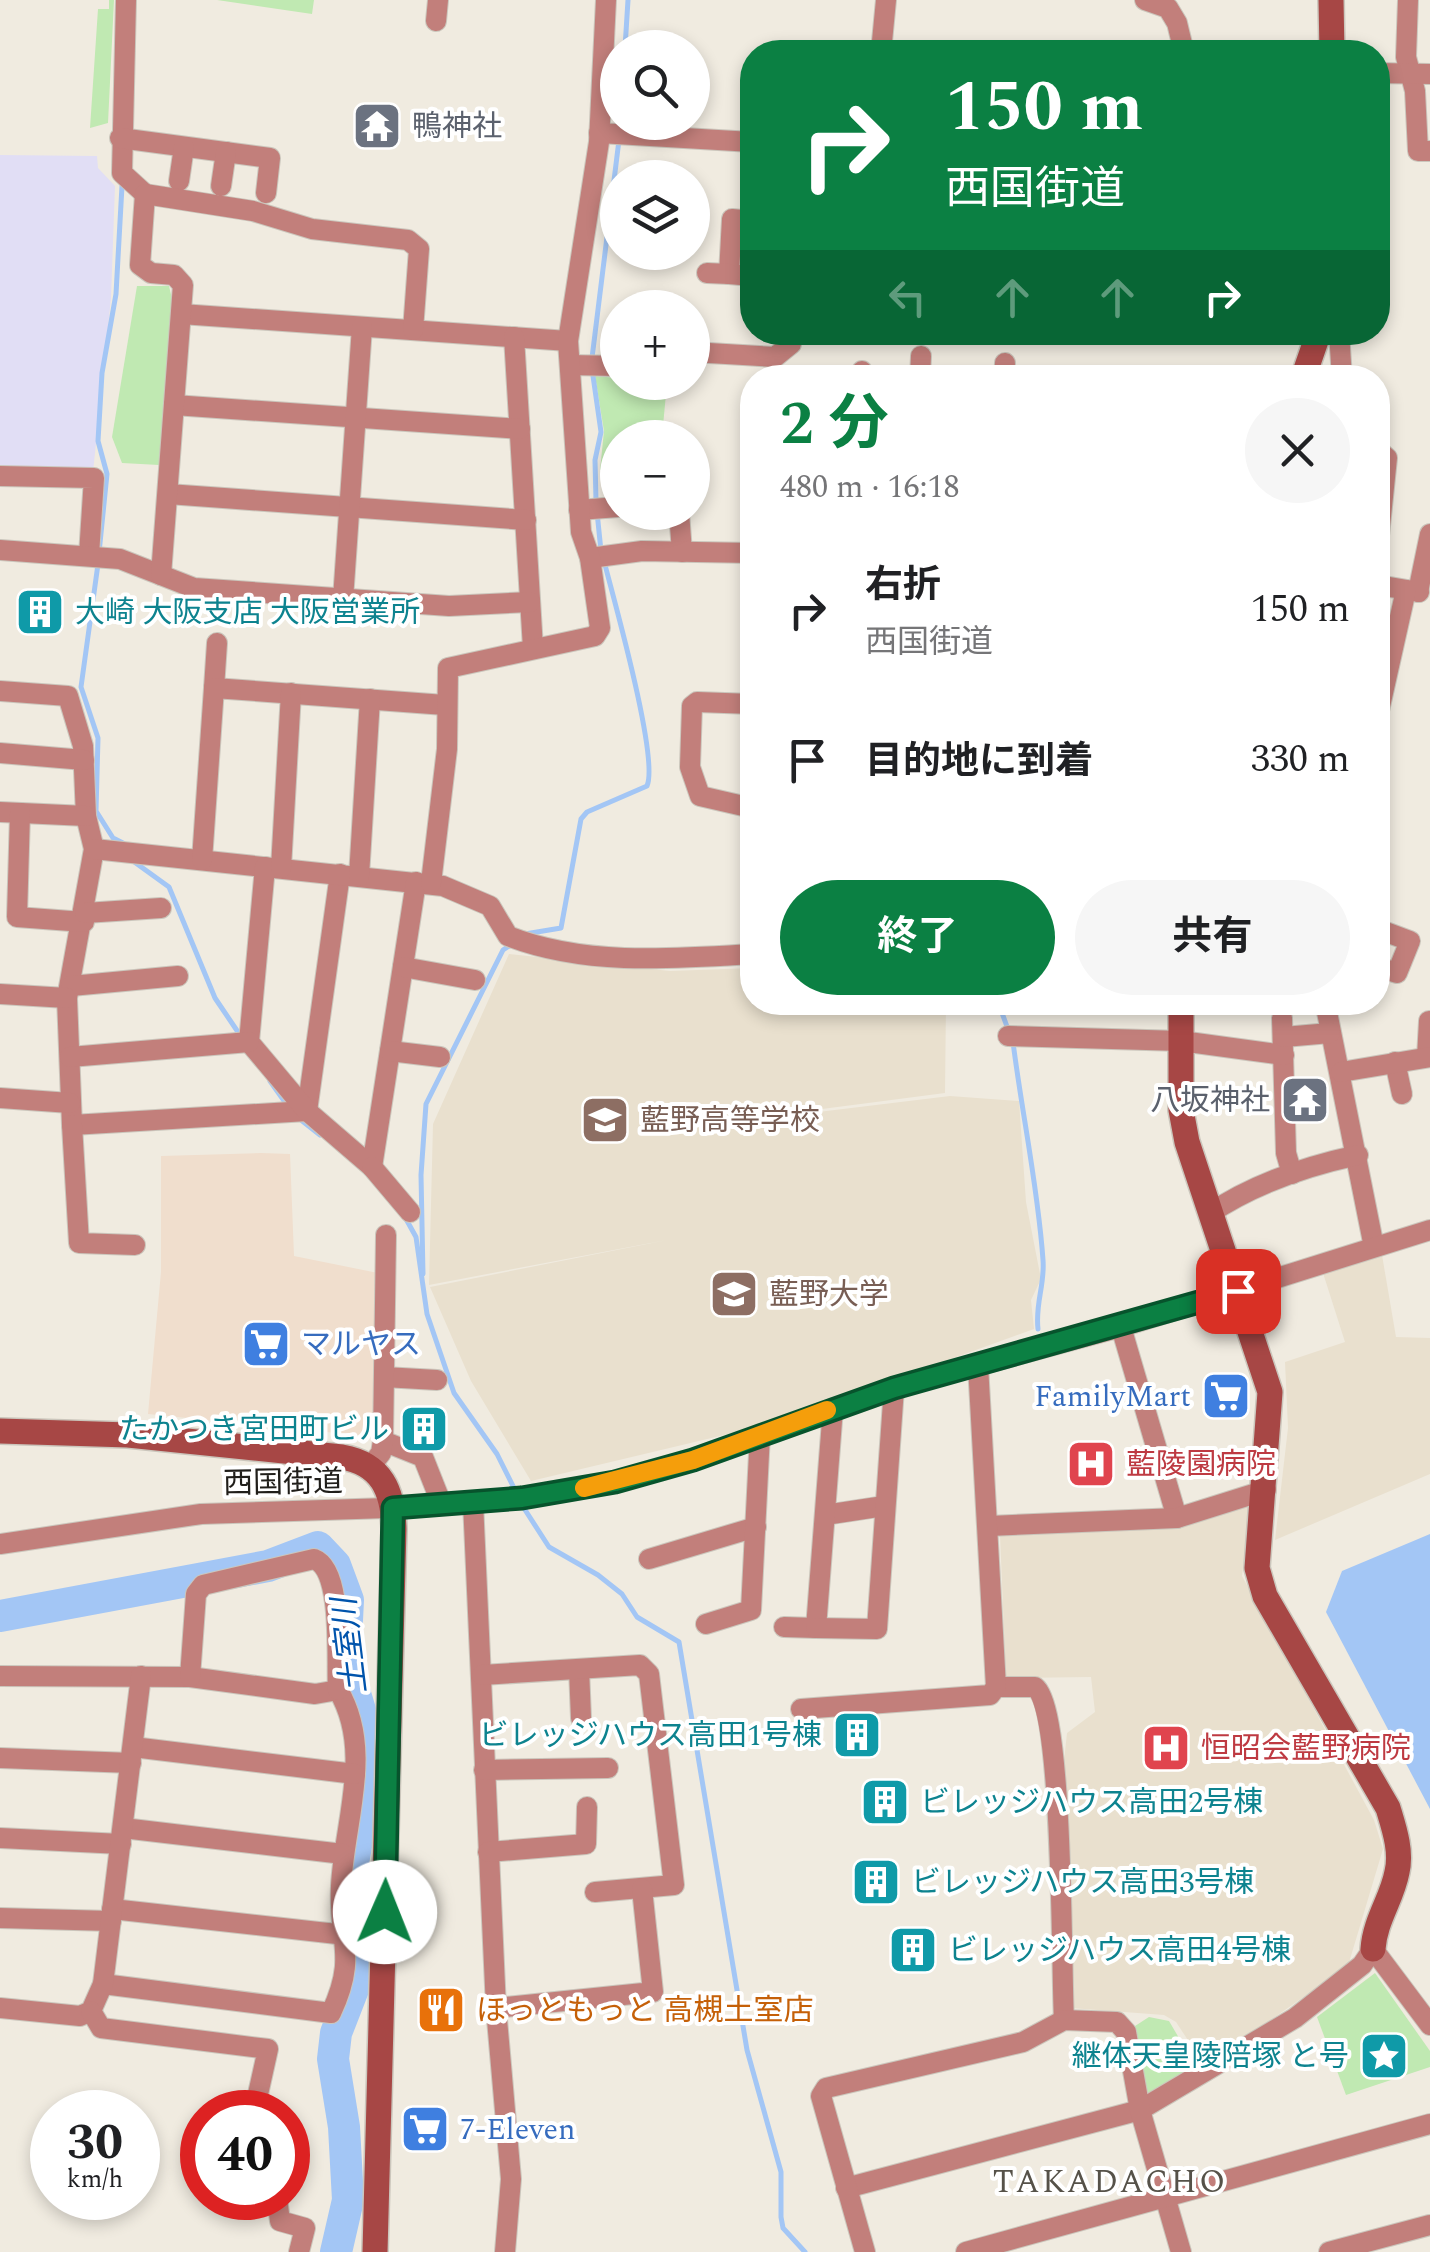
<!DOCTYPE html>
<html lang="ja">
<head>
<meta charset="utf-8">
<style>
  :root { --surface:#fff; --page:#f6f6f6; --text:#202124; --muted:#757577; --accent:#0b8043 }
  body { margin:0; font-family:Spectral,"Noto Sans JP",serif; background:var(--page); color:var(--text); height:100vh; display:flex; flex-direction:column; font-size:38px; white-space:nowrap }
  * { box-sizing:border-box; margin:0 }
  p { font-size:32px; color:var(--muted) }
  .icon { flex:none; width:55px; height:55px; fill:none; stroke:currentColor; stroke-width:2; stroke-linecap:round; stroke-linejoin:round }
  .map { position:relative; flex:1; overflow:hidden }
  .side { position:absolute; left:740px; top:365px; width:650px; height:650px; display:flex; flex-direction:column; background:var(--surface); border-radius:40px; box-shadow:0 5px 15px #0003 }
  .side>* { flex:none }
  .top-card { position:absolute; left:740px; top:40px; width:650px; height:305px; border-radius:40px; box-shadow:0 5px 15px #0003; background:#0b8043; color:#fff; overflow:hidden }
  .controls { position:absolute; left:600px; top:30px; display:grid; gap:20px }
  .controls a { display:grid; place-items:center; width:110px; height:110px; border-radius:50%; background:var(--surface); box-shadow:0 5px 15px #0003; font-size:50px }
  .speed { position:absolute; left:30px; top:2090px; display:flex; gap:20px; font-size:50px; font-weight:700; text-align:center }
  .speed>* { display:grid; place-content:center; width:130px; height:130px; border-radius:50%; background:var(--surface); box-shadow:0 5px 15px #0003; line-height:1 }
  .speed small { font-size:25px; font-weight:400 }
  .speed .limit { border:15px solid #d22; background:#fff; color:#111 }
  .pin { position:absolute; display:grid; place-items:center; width:85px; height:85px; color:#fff; margin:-42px; border-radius:20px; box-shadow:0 5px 15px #0006 }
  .me { position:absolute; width:110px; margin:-55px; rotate:1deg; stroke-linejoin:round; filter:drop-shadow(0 0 8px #0008) }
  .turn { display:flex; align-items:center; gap:35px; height:210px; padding:0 40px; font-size:45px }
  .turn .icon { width:130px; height:130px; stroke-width:2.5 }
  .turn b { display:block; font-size:70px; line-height:85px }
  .lanes { display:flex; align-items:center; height:95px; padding:0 40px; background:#0003; justify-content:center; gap:50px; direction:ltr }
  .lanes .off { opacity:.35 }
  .round { display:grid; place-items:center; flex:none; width:105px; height:105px; border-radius:52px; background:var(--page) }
  .head { display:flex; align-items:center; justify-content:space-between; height:170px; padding:0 40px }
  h1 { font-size:60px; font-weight:700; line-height:75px; color:var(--accent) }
  .cta { display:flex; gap:20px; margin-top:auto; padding:20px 40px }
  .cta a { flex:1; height:115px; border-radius:60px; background:var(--accent); color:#fff; font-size:40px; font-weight:700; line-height:115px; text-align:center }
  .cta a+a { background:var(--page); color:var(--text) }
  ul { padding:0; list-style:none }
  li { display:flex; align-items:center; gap:30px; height:150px; padding:0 40px }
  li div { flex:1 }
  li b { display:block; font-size:38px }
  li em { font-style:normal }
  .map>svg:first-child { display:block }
</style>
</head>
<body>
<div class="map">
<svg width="1430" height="2252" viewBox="0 0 1430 2252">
  <rect width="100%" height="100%" fill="#f0ebe0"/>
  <path fill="#f0decd" d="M 261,1153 L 290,1154 L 294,1256 L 378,1273 L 376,1437 L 148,1414 L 161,1272 L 161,1156 Z"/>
  <path fill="#e1def5" d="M 0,155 L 97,156 L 98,168 L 115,186 L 111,298 L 93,472 L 0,469 Z"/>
  <g fill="#e9e0ce">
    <path d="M 509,954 L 670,971 L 752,968 L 752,1002 L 946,1003 L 945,1093 L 776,1115 L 775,1122 L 777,1117 L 950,1096 L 1019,1101 L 1026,1202 L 1041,1279 L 1031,1300 L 1034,1329 L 774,1423 L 531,1481 L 471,1381 L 430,1287 L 667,1240 L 429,1285 L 433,1124 Z"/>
    <path d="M 1382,1255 L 1396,1337 L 1430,1338 L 1430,1474 L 1275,1540 L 1288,1428 L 1285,1362 L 1345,1342 L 1323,1273 Z"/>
    <path d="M 1251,1505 L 1242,1576 L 1374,1820 L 1383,1849 L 1348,1966 L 1205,2066 L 1176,2022 L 1164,2015 L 1071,2008 L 1072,1877 L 1064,1761 L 1067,1733 L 1095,1712 L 1091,1677 L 1006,1678 L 1000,1535 L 1207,1520 Z"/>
  </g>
  <g fill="#c0e9b2">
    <path d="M 109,0 L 114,0 L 108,123 L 90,128 L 98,9 L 109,9 Z"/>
    <path d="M 217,0 L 314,0 L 312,14 Z"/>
    <path d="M 137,286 L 169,286 L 175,312 L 159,465 L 122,463 L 112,437 Z"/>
    <path d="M 595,376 L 617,378 L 618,382 L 667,383 L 663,426 L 657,427 L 656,437 L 618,438 L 617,470 L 600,470 L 604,431 Z"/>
    <path d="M 1375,1973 L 1430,2051 L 1430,2067 L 1346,2095 L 1317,2017 Z"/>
    <path d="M 1149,2017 L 1169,2021 L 1196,2067 L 1145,2098 L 1135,2026 Z"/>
  </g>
  <path fill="#a3c6f5" d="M 1430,1534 L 1430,1809 L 1326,1612 L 1342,1571 Z"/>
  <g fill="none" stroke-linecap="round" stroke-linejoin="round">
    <g stroke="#a3c6f5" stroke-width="5">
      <path d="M 625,48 L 628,0"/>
      <path d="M 592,358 L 619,140"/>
      <path d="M 592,369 L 601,432 L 595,460 L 596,501"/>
      <path d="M 597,512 L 601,551"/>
      <path d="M 99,553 L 107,474 L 98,441 L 102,373 L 116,294 L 122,186"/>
      <path d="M 98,564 L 81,687 L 98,738 L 96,811 L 113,838 L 123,843"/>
      <path d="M 133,861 L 169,887 L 215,998 L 242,1038"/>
      <path d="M 525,934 L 561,928 L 581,819 L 587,812 L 647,786 C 659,758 614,600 604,561"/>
      <path d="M 998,1002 L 1009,1032"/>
      <path d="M 1013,1042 C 1022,1114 1038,1187 1043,1260 C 1045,1285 1035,1303 1038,1329"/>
      <path d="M 270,1081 L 287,1105"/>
      <path d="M 301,1120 L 320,1135"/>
      <path d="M 406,1219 L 416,1237 L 427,1314 L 454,1393 L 497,1454 L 516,1492"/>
      <path d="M 423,1274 L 421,1175 L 426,1104 L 503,950 L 512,944"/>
      <path d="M 520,1502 L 549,1547 L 598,1575 L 622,1594 L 637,1617 L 679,1642 L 747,2050 L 781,2172 L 781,2217 L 783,2228 L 805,2252"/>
    </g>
    <path stroke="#a3c6f5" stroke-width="32" d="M 0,1616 L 268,1566 L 318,1547 L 335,1565 L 348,1600 L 345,1660 L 362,1717 L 365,1749 L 363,1808 L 353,1863 L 357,1979 L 336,2033 L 333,2059 L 344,2127 L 348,2200 L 336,2252"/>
    <g stroke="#cbc6bc" stroke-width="22">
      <g id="street">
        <path d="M 126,0 L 122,173 L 145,194"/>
        <path d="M 1145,0 L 1168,8 L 1177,23 L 1184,52"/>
        <path d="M 1408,0 L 1406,57 L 1415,91 L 1418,151 L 1430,151"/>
        <path d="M 436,21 L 438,0"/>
        <path d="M 881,52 L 886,0"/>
        <path d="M 1378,73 L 1430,74"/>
        <path d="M 599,133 L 752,142"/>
        <path d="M 120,138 L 270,158 L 266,193"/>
        <path d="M 179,181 L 184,147"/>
        <path d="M 221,186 L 226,152"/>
        <path d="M 752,221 L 732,219 L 729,274 L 752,276"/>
        <path d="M 707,273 L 729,274"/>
        <path d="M 181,314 L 568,341"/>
        <path d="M 1339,332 L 1342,378"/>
        <path d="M 514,337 L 533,648"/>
        <path d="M 692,352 L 775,357 L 791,344 L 792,332"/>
        <path d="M 570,365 L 618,366"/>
        <path d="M 862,378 L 862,371"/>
        <path d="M 920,378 L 921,356"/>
        <path d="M 1004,378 L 1005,363"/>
        <path d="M 174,405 L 520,429"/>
        <path d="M 1378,450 L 1387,458 L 1378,545"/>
        <path d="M 0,476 L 94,478 L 89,555"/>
        <path d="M 168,494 L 526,520"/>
        <path d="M 579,510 L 618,507"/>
        <path d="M 679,512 L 682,552"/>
        <path d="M 0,550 L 120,559 L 194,588 L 449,606 L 530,602"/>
        <path d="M 590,558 L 642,551 L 752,553"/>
        <path d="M 161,575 L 183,285 L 174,275 L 151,273 L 140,265 L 145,194 L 253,211 L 312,229 L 408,240 L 419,249 L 413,330"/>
        <path d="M 1378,585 L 1419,592"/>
        <path d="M 1418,592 L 1430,534"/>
        <path d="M 343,599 L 362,327"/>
        <path d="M 214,688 L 217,643"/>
        <path d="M 0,691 L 68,696 L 83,746 L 86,816 L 94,849 L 67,998 L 72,1125 L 307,1111 L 340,874"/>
        <path d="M 752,704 L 697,702 L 692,706 L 690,767 L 700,796 L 752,808"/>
        <path d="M 1378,715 L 1406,590"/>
        <path d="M 0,753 L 84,760"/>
        <path d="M 0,812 L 86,816"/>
        <path d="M 20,813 L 17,917 L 84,922"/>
        <path d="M 94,849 L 443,886 L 490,906 L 508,936 C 584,966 673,959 752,954"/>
        <path d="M 202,860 L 214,688 L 445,705"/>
        <path d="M 265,867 L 249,1042 L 307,1111 L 372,1167 L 416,882"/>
        <path d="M 281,868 L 291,693"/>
        <path d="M 359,876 L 370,699"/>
        <path d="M 431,883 L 447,749 L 448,668 L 595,636 L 600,628 L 590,558 L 581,532 L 568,341 L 599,142 L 606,0"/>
        <path d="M 85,913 L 161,908"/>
        <path d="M 1378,929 L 1410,941 L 1397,973 L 1378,967"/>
        <path d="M 403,967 L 475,980"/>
        <path d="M 71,986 L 178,976"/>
        <path d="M 0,994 L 67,998"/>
        <path d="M 1325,1002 L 1374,1247"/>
        <path d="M 1282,1018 L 1286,1153 L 1292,1174"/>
        <path d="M 1008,1036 L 1181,1041 L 1284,1055"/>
        <path d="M 1284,1037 L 1330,1033"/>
        <path d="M 390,1051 L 440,1057"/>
        <path d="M 70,1057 L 249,1042"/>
        <path d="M 1427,1057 L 1429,1021"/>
        <path d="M 1395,1062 L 1402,1094"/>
        <path d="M 1341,1072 L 1430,1057"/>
        <path d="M 0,1098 L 70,1103"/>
        <path d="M 72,1125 L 79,1243 L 135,1245"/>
        <path d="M 372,1167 L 410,1212"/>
        <path d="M 1209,1214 C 1253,1184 1307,1166 1358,1155"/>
        <path d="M 1121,1327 L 1177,1518"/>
        <path d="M 384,1377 L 437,1380"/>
        <path d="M 383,1441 L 423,1457 L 442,1505"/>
        <path d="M 370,1467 L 381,1453 L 383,1441 L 386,1235"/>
        <path d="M 473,1502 L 496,2008 L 511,2179 L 505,2252"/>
        <path d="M 825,1515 L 884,1506"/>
        <path d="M 989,1526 L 1177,1518 L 1266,1490"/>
        <path d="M 0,1544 L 201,1514 L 419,1507 L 522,1498 L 615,1482 L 693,1459 L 894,1388 L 1121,1327 L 1430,1230"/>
        <path d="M 649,1559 L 756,1527"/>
        <path d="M 706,1624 L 751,1610 L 760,1434"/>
        <path d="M 784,1627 L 816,1628 L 833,1408"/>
        <path d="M 816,1628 L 877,1629 L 894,1388"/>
        <path d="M 579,1669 L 581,1718"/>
        <path d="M 482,1675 L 640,1665 L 649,1674 L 674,1885 L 595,1892"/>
        <path d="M 0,1676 L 190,1677 L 315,1694 L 338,1690 C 374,1750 344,1822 341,1886 C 338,1941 358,1956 331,2013 L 103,1984"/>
        <path d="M 190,1677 L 196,1594 L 203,1585 L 314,1559 C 344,1570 336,1661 338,1690"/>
        <path d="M 996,1687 L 1035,1687 C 1064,1708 1061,1970 1064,2020"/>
        <path d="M 801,1709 L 990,1695 L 996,1687 L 978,1365"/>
        <path d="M 133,1747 L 355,1774"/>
        <path d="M 0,1758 L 131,1763"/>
        <path d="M 484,1770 L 608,1768"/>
        <path d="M 123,1828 L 343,1854"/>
        <path d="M 0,1838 L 121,1844"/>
        <path d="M 488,1852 L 586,1844 L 587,1807"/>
        <path d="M 112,1909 L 346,1935"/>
        <path d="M 0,1918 L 111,1921"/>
        <path d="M 0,2008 L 80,2016 L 91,2011 L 103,1984 L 141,1676"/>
        <path d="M 496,2008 L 653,1992 L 642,1889"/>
        <path d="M 91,2011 L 101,2028 L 268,2049 L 254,2112"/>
        <path d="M 846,2188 L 1140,2110 L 1295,2018 L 1362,1965 L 1373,1949 L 1430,2025"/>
        <path d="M 277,2198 L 280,2221 L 305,2228 L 299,2252"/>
        <path d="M 865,2252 L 821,2096 L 826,2088 L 1023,2042 L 1064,2020 L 1117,2022 L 1126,2032 L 1140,2110 L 1181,2252"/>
        <path d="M 966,2252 L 1430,2124"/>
        <path d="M 1329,2252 L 1430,2225"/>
      </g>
    </g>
    <g stroke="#cbc6bc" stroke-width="28">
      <g id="secondary">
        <path d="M 1331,0 L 1332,52"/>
        <path d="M 1303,378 L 1319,332"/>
        <path d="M 1181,1002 L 1181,1110 L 1187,1142 L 1270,1392 L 1257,1568 L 1265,1596 L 1388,1808 C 1394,1828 1402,1851 1397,1872 C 1392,1899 1375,1920 1373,1949"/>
        <path d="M 0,1431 L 128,1435 L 342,1457 C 382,1464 393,1491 394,1529 L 375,2252"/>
      </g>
    </g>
    <use href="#street" stroke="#c27f7b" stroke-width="20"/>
    <use href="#secondary" stroke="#a74745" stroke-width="25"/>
  </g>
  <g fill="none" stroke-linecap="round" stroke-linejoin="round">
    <g stroke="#07532c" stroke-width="25">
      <path id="route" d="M 385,1912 L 393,1508 L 522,1498 L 615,1482 L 693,1460 L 894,1388 L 1238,1291"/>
    </g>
    <use href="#route" stroke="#0b8043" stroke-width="18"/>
    <path stroke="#f59e0b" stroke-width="18" d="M 584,1488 L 693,1460 L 827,1410"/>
  </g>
  <defs>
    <g id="temple-square" transform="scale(2.5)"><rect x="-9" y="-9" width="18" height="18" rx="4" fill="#6b7280" stroke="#fff"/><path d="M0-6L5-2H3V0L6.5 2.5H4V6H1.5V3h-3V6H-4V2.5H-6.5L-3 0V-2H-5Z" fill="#fff"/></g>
    <g id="building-square" transform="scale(2.5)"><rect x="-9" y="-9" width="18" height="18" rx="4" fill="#0f9aa8" stroke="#fff"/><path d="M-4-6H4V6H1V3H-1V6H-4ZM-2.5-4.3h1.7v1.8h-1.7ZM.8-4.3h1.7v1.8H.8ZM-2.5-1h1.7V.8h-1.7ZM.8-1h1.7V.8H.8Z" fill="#fff"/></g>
    <g id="school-square" transform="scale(2.5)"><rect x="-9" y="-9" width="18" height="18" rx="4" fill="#8d6e63" stroke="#fff"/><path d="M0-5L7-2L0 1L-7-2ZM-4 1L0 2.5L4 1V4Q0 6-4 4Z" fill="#fff"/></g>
    <g id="university-square" transform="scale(2.5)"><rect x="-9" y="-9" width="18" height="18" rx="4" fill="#8d6e63" stroke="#fff"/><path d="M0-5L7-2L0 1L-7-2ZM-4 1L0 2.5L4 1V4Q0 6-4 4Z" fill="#fff"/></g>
    <g id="supermarket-square" transform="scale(2.5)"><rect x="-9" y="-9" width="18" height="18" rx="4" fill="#3f7fe0" stroke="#fff"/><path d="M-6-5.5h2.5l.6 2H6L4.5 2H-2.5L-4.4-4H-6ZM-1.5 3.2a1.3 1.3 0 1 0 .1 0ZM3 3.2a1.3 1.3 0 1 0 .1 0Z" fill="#fff"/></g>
    <g id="hospital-square" transform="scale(2.5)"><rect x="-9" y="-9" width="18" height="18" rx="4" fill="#e0444e" stroke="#fff"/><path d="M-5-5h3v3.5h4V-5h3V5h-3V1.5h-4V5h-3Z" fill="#fff"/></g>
    <g id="restaurant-square" transform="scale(2.5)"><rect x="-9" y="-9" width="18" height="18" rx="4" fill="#e8710a" stroke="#fff"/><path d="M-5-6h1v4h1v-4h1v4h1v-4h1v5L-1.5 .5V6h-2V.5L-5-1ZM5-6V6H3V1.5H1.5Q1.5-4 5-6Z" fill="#fff"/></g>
    <g id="sight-square" transform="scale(2.5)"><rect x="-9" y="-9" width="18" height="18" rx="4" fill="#0f9aa8" stroke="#fff"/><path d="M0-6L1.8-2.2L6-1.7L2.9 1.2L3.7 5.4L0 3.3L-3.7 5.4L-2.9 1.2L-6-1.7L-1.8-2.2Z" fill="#fff"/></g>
  </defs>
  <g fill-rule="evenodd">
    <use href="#temple-square" x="377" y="126"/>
    <use href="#building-square" x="40" y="612"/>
    <use href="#temple-square" x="1305" y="1100"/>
    <use href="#school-square" x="605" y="1120"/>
    <use href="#university-square" x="734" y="1294"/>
    <use href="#supermarket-square" x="266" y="1344"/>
    <use href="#supermarket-square" x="1226" y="1396"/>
    <use href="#building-square" x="424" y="1429"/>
    <use href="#hospital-square" x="1091" y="1464"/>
    <use href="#building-square" x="857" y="1735"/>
    <use href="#hospital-square" x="1166" y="1748"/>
    <use href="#building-square" x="885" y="1802"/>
    <use href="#building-square" x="876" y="1882"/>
    <use href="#building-square" x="913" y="1950"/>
    <use href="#restaurant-square" x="441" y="2010"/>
    <use href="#sight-square" x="1384" y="2056"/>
    <use href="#supermarket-square" x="425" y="2129"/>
  </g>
  <g text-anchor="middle" stroke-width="8" stroke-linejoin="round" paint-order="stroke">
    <g font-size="30" fill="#5b616d" stroke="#fff" text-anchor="start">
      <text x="412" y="136">鴨神社</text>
      <text x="1270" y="1110" text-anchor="end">八坂神社</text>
    </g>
    <g font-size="30" fill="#0d838f" stroke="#fff" text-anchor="start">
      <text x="75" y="622">大崎 大阪支店 大阪営業所</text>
      <text x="389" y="1439" text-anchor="end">たかつき宮田町ビル</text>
      <text x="822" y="1745" text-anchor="end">ビレッジハウス高田1号棟</text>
      <text x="920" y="1812">ビレッジハウス高田2号棟</text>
      <text x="911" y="1892">ビレッジハウス高田3号棟</text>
      <text x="948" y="1960">ビレッジハウス高田4号棟</text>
      <text x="1349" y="2066" text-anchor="end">継体天皇陵陪塚 と号</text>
    </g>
    <g font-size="30" fill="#785e54" stroke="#fff" text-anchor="start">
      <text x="640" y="1130">藍野高等学校</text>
      <text x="769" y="1304">藍野大学</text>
    </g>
    <g font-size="30" fill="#366cbe" stroke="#fff" text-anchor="start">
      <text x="301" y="1354">マルヤス</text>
      <text x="1191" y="1406" text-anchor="end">FamilyMart</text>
      <text x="460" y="2139">7-Eleven</text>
    </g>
    <g font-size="30" fill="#be3a42" stroke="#fff" text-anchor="start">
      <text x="1126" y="1474">藍陵園病院</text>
      <text x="1201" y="1758">恒昭会藍野病院</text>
    </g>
    <g font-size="30" fill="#201e1a" stroke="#fff">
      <text transform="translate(283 1482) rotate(-1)" y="10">西国街道</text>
    </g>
    <g font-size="30" fill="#c56008" stroke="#fff" text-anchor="start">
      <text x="476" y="2020">ほっともっと 高槻土室店</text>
    </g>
    <g font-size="32" font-style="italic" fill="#0054ac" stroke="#fff">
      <text transform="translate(349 1646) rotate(-97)" y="11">土室川</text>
    </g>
    <g font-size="32" letter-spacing="2.5" fill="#565249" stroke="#fff">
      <text x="1110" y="2192">TAKADACHO</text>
    </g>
  </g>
</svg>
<div class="controls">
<a><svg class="icon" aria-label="search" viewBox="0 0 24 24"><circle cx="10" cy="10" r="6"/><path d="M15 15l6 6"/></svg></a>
<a><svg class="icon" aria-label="layers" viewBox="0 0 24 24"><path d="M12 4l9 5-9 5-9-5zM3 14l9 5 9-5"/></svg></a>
<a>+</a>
<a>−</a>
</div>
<div class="speed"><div>30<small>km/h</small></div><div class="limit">40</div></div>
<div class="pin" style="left:1238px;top:1291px;background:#d93025"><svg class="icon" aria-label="arrive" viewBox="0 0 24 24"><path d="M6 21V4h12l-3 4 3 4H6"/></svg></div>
<svg class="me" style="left:385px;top:1912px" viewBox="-20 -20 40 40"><circle r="19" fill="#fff"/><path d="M0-13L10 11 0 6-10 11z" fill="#0b8043"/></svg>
<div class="top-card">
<div class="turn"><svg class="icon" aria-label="right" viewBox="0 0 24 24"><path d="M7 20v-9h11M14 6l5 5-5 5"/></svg><div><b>150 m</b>西国街道</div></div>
<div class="lanes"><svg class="icon off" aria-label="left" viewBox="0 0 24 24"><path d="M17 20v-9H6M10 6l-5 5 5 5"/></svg><svg class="icon off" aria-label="ahead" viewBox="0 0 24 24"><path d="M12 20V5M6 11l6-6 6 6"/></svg><svg class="icon off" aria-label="ahead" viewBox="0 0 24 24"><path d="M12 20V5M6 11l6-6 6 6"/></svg><svg class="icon" aria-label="right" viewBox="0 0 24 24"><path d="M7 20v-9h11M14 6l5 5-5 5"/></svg></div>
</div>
<section class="side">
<div class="head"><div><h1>2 分</h1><p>480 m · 16:18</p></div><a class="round"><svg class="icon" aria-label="close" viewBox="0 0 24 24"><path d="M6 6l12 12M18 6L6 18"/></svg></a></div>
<ul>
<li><svg class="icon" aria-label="right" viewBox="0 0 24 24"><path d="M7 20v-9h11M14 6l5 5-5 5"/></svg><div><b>右折</b><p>西国街道</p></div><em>150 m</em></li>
<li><svg class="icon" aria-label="arrive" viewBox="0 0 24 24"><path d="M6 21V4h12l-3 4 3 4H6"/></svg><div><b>目的地に到着</b></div><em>330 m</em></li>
</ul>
<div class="cta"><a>終了</a><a>共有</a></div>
</section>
</div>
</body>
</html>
